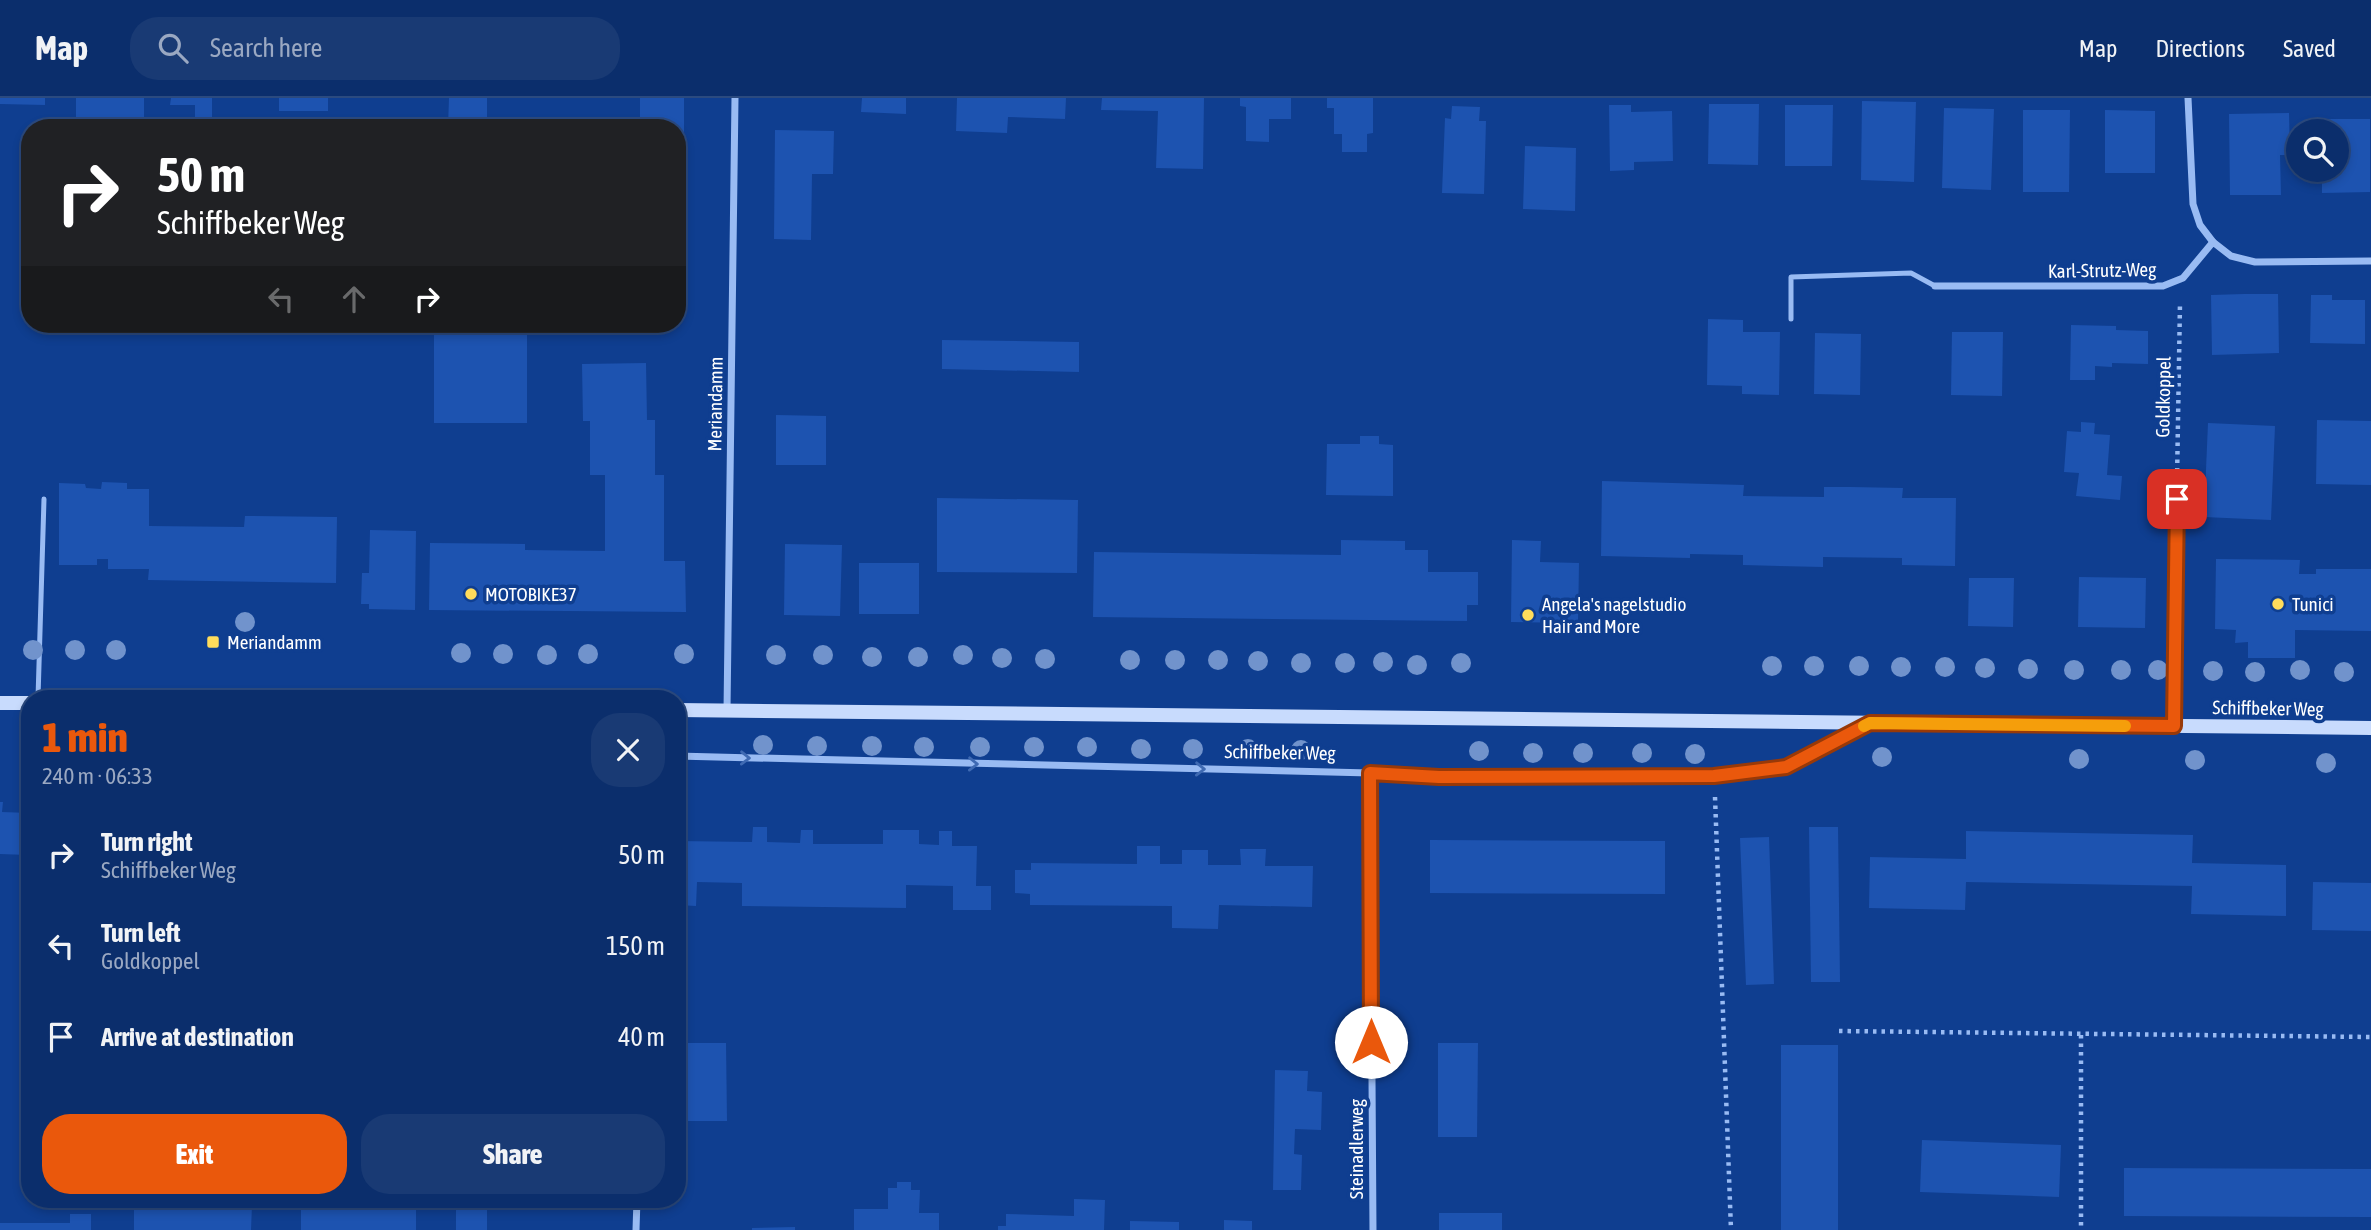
<!DOCTYPE html>
<html lang="en">
<head>
<meta charset="utf-8">
<style>
  :root { --surface:#0b2e6c; --page:#193a74; --text:#f1f3f6; --muted:#9aa8c2; --line:#2b4a7f; --accent:#ea580c }
  body { margin:0; font-family:"Asap Condensed",sans-serif; background:var(--page); color:var(--text); height:100vh; display:flex; flex-direction:column; font-size:26px; white-space:nowrap }
  * { box-sizing:border-box; margin:0 }
  p { font-size:23px; color:var(--muted) }
  .icon { flex:none; width:38px; height:38px; fill:none; stroke:currentColor; stroke-width:2; stroke-linecap:round; stroke-linejoin:round }
  .map { position:relative; flex:1; overflow:hidden }
  .side { position:absolute; left:21px; top:592px; width:665px; height:518px; display:flex; flex-direction:column; background:var(--surface); border-radius:28px; box-shadow:0 4px 10px #0003,0 0 0 2px var(--line) }
  .side>* { flex:none }
  .top-card { position:absolute; left:21px; top:21px; width:665px; height:214px; border-radius:28px; box-shadow:0 4px 10px #0003,0 0 0 2px var(--line); background:#202124; color:#fff; overflow:hidden }
  .fabs { position:absolute; left:2286px; top:21px; display:grid; gap:14px }
  .fabs a { display:grid; place-items:center; width:63px; height:63px; border-radius:50%; background:var(--surface); box-shadow:0 4px 10px #0003,0 0 0 2px var(--line); font-size:35px }
  .pin { position:absolute; display:grid; place-items:center; width:60px; height:60px; color:#fff; margin:-30px; border-radius:14px; box-shadow:0 4px 10px #0006 }
  .me { position:absolute; width:77px; margin:-38px; rotate:0deg; stroke-linejoin:round; filter:drop-shadow(0 0 5px #0008) }
  .turn { display:flex; align-items:center; gap:24px; height:147px; padding:0 21px; font-size:32px }
  .turn .icon { width:91px; height:91px; stroke-width:2.5 }
  .turn b { display:block; font-size:49px; line-height:60px }
  .lanes { display:flex; align-items:center; height:66px; padding:0 21px; background:#0003; justify-content:center; gap:35px; direction:ltr }
  .lanes .off { opacity:.35 }
  .round { display:grid; place-items:center; flex:none; width:74px; height:74px; border-radius:28px; background:var(--page) }
  .overview { display:flex; align-items:center; justify-content:space-between; height:119px; padding:0 21px }
  h1 { font-size:42px; font-weight:800; line-height:52px; color:var(--accent) }
  .primary-button { display:flex; gap:14px; margin-top:auto; padding:14px 21px }
  .primary-button a { flex:1; height:80px; border-radius:28px; background:var(--accent); color:#fff; font-size:28px; font-weight:800; line-height:80px; text-align:center }
  .primary-button a+a { background:var(--page); color:var(--text) }
  ul { padding:0; list-style:none }
  li { display:flex; align-items:center; gap:21px; height:91px; padding:0 21px }
  li div { flex:1 }
  li b { display:block; font-size:26px }
  li em { font-style:normal }
  header { display:flex; align-items:center; gap:42px; box-sizing:border-box; height:98px; padding:0 35px; background:var(--surface); border-bottom:2px solid var(--line) }
  header strong { font-size:33px }
  nav { display:flex; gap:38px; margin-inline-start:auto; font-size:24px }
  .search { width:490px; height:63px; background:var(--page); display:flex; align-items:center; gap:18px; box-sizing:border-box; padding:0 24px; border-radius:28px; color:var(--muted); font-size:26px }
  .map>svg:first-child { display:block }
</style>
</head>
<body>
<header>
<strong>Map</strong>
<div class="search"><svg class="icon" aria-label="search" viewBox="0 0 24 24"><circle cx="10" cy="10" r="6"/><path d="M15 15l6 6"/></svg>Search here</div>
<nav><a>Map</a><a>Directions</a><a>Saved</a></nav>
</header>
<div class="map">
<svg width="2371" height="1132" viewBox="0 0 2371 1132">
  <rect width="100%" height="100%" fill="#0f3e90"/>
  <g fill="#1d53b0">
    <path d="M 0,0 L 45,0 L 45,7 L 0,6 Z"/>
    <rect x="76" y="0" width="68" height="30"/>
    <path d="M 171,0 L 212,0 L 212,19 L 195,19 L 195,7 L 170,7 Z"/>
    <rect x="279" y="0" width="49" height="13"/>
    <path d="M 449,0 L 487,0 L 487,30 L 448,29 Z"/>
    <path d="M 640,0 L 684,0 L 684,58 L 677,58 L 677,30 L 640,30 Z"/>
    <path d="M 862,0 L 906,0 L 906,16 L 861,14 Z"/>
    <path d="M 957,0 L 1066,0 L 1065,21 L 1008,19 L 1007,35 L 956,33 Z"/>
    <path d="M 1102,0 L 1204,0 L 1203,71 L 1156,70 L 1158,13 L 1101,12 Z"/>
    <path d="M 1240,0 L 1291,0 L 1291,21 L 1269,21 L 1269,44 L 1246,43 L 1246,9 L 1240,8 Z"/>
    <path d="M 1327,0 L 1373,0 L 1373,35 L 1367,36 L 1367,54 L 1342,54 L 1342,36 L 1334,36 L 1334,10 L 1327,10 Z"/>
    <path d="M 1862,3 L 1916,4 L 1914,84 L 1861,82 Z"/>
    <path d="M 1709,6 L 1759,6 L 1758,67 L 1708,66 Z"/>
    <path d="M 1609,7 L 1631,7 L 1631,14 L 1672,13 L 1673,63 L 1634,64 L 1634,72 L 1610,73 Z"/>
    <path d="M 1785,7 L 1833,7 L 1832,68 L 1785,68 Z"/>
    <path d="M 1452,8 L 1480,9 L 1479,23 L 1486,23 L 1484,96 L 1442,95 L 1445,20 L 1451,21 Z"/>
    <path d="M 1944,10 L 1994,11 L 1991,92 L 1942,90 Z"/>
    <path d="M 2023,12 L 2070,12 L 2069,94 L 2023,94 Z"/>
    <path d="M 2105,12 L 2155,13 L 2155,75 L 2105,75 Z"/>
    <path d="M 2289,15 L 2290,57 L 2280,57 L 2281,97 L 2230,97 L 2229,16 Z"/>
    <path d="M 2321,21 L 2370,21 L 2370,94 L 2322,95 L 2322,72 L 2336,72 L 2336,33 L 2321,33 Z"/>
    <path d="M 775,32 L 834,33 L 833,76 L 812,76 L 811,142 L 774,141 Z"/>
    <path d="M 1525,48 L 1576,50 L 1575,113 L 1523,111 Z"/>
    <rect x="677" y="151" width="4" height="56"/>
    <path d="M 2244,196 L 2278,196 L 2279,255 L 2212,257 L 2211,197 Z"/>
    <path d="M 2311,197 L 2332,197 L 2332,202 L 2365,202 L 2365,246 L 2310,245 Z"/>
    <path d="M 1708,221 L 1743,222 L 1743,234 L 1780,234 L 1779,297 L 1742,296 L 1742,288 L 1707,287 Z"/>
    <path d="M 2071,227 L 2116,228 L 2116,232 L 2148,233 L 2148,266 L 2112,265 L 2112,269 L 2095,268 L 2095,282 L 2070,282 Z"/>
    <path d="M 1952,234 L 2003,234 L 2002,298 L 1951,297 Z"/>
    <path d="M 1815,235 L 1861,236 L 1860,297 L 1814,296 Z"/>
    <rect x="434" y="237" width="93" height="88"/>
    <path d="M 942,242 L 1079,244 L 1079,274 L 942,271 Z"/>
    <path d="M 646,265 L 647,322 L 655,322 L 655,377 L 664,377 L 664,463 L 685,463 L 686,514 L 429,512 L 430,445 L 525,446 L 525,452 L 605,453 L 605,377 L 590,377 L 590,323 L 583,323 L 582,266 Z"/>
    <path d="M 776,317 L 826,318 L 826,367 L 776,367 Z"/>
    <path d="M 2317,322 L 2371,323 L 2371,387 L 2316,386 Z"/>
    <path d="M 2081,324 L 2095,325 L 2094,336 L 2110,337 L 2107,377 L 2122,378 L 2120,402 L 2076,398 L 2079,375 L 2064,374 L 2067,333 L 2081,334 Z"/>
    <path d="M 2208,325 L 2275,328 L 2271,422 L 2204,419 Z"/>
    <path d="M 1360,338 L 1379,338 L 1379,346 L 1393,347 L 1393,398 L 1326,397 L 1327,346 L 1360,346 Z"/>
    <path d="M 1602,383 L 1744,387 L 1743,398 L 1824,399 L 1824,389 L 1851,389 L 1903,390 L 1902,400 L 1956,400 L 1955,468 L 1902,467 L 1902,460 L 1823,459 L 1823,469 L 1743,467 L 1743,457 L 1690,456 L 1690,460 L 1601,458 Z"/>
    <path d="M 102,384 L 127,385 L 127,391 L 149,391 L 149,428 L 244,429 L 245,418 L 337,419 L 336,485 L 148,482 L 149,471 L 108,471 L 108,461 L 97,461 L 97,467 L 59,467 L 59,385 L 85,386 L 86,390 L 101,391 Z"/>
    <path d="M 937,400 L 1078,402 L 1077,475 L 937,474 Z"/>
    <path d="M 370,432 L 416,433 L 415,512 L 369,511 L 369,506 L 361,506 L 362,475 L 369,475 Z"/>
    <path d="M 1341,442 L 1405,443 L 1405,452 L 1428,452 L 1428,474 L 1478,474 L 1478,507 L 1467,507 L 1467,523 L 1093,519 L 1094,454 L 1341,457 Z"/>
    <path d="M 1512,442 L 1541,443 L 1540,464 L 1579,465 L 1578,525 L 1511,524 Z"/>
    <path d="M 785,446 L 842,447 L 840,518 L 784,517 Z"/>
    <path d="M 2216,461 L 2300,462 L 2299,476 L 2316,476 L 2316,471 L 2371,471 L 2371,533 L 2295,532 L 2295,560 L 2248,560 L 2248,544 L 2235,545 L 2236,532 L 2215,531 Z"/>
    <rect x="859" y="465" width="60" height="51"/>
    <path d="M 2079,479 L 2146,480 L 2145,530 L 2078,529 Z"/>
    <path d="M 1969,480 L 2014,480 L 2013,529 L 1968,528 Z"/>
    <path d="M 0,704 L 3,704 L 2,714 L 30,715 L 30,764 L 27,764 L 27,757 L 0,756 Z"/>
    <path d="M 753,729 L 767,729 L 767,744 L 800,745 L 801,732 L 813,732 L 813,746 L 883,746 L 883,732 L 919,732 L 919,746 L 939,747 L 939,733 L 952,733 L 952,748 L 977,748 L 976,788 L 991,788 L 991,812 L 953,812 L 953,788 L 906,787 L 906,810 L 742,808 L 742,785 L 697,784 L 696,808 L 677,807 L 677,743 L 752,744 Z"/>
    <path d="M 1809,729 L 1838,729 L 1840,884 L 1811,884 Z"/>
    <path d="M 1966,733 L 2193,737 L 2192,765 L 2286,767 L 2286,818 L 2191,816 L 2192,788 L 1966,784 L 1965,812 L 1869,810 L 1870,759 L 1966,761 Z"/>
    <path d="M 1769,739 L 1774,886 L 1746,887 L 1740,740 Z"/>
    <path d="M 1430,742 L 1665,743 L 1665,796 L 1430,795 Z"/>
    <path d="M 1137,748 L 1160,748 L 1160,766 L 1182,766 L 1182,752 L 1208,752 L 1208,767 L 1241,767 L 1240,751 L 1266,751 L 1265,768 L 1313,768 L 1312,809 L 1219,807 L 1218,831 L 1172,830 L 1172,808 L 1030,807 L 1030,796 L 1015,795 L 1015,772 L 1031,772 L 1031,765 L 1137,766 Z"/>
    <path d="M 2313,784 L 2371,785 L 2371,833 L 2312,832 Z"/>
    <path d="M 677,945 L 726,945 L 727,1023 L 677,1023 Z"/>
    <path d="M 1438,945 L 1478,945 L 1477,1039 L 1438,1039 Z"/>
    <rect x="1781" y="947" width="57" height="185"/>
    <path d="M 1275,972 L 1308,973 L 1307,993 L 1322,994 L 1321,1032 L 1295,1031 L 1294,1056 L 1302,1057 L 1301,1092 L 1273,1092 Z"/>
    <path d="M 1922,1042 L 2061,1047 L 2059,1099 L 1920,1094 Z"/>
    <path d="M 2124,1070 L 2371,1071 L 2371,1119 L 2124,1118 Z"/>
    <path d="M 897,1084 L 911,1084 L 911,1092 L 920,1092 L 919,1115 L 939,1115 L 939,1132 L 854,1132 L 854,1111 L 888,1111 L 888,1090 L 897,1090 Z"/>
    <path d="M 360,1101 L 395,1101 L 395,1108 L 416,1108 L 416,1132 L 301,1132 L 301,1108 L 360,1108 Z"/>
    <path d="M 1074,1101 L 1105,1102 L 1104,1132 L 998,1132 L 998,1128 L 1006,1128 L 1006,1116 L 1074,1118 Z"/>
    <path d="M 134,1106 L 252,1107 L 251,1132 L 134,1132 Z"/>
    <rect x="456" y="1108" width="31" height="24"/>
    <rect x="1439" y="1115" width="63" height="17"/>
    <path d="M 70,1116 L 91,1116 L 91,1132 L 0,1132 L 0,1125 L 70,1125 Z"/>
    <path d="M 1224,1122 L 1252,1123 L 1252,1132 L 1224,1132 Z"/>
    <path d="M 1130,1123 L 1179,1124 L 1179,1132 L 1130,1132 Z"/>
    <path d="M 795,1129 L 795,1132 L 752,1132 L 752,1130 Z"/>
  </g>
  <g fill="none" stroke-linecap="round" stroke-linejoin="round">
    <g stroke="#99bbf3" stroke-width="4.5" stroke-dasharray="3.5 5" stroke-linecap="butt">
      <path d="M 2177,382 L 2180,205"/>
      <path d="M 1715,699 L 1731,1132"/>
      <path d="M 1839,933 L 2371,939"/>
      <path d="M 2081,937 L 2081,1132"/>
    </g>
    <g stroke="#99bbf3" stroke-width="5">
      <path d="M 1791,221 L 1791,179 L 1911,175 L 1935,188"/>
      <path d="M 38,600 L 44,401"/>
      <path d="M 2173,625 L 2177,401"/>
    </g>
    <g stroke="#99bbf3" stroke-width="7">
      <path d="M 2188,0 L 2193,106 L 2200,127 L 2213,144"/>
      <path d="M 1935,188 L 2163,188 L 2183,180 L 2213,144 L 2231,158 L 2255,164 L 2371,163"/>
      <path d="M 727,612 L 735,0"/>
      <path d="M 677,658 L 1370,675 L 1439,679 L 1714,678 L 1786,669 L 1866,627"/>
      <path d="M 1370,675 L 1373,1132"/>
      <path d="M 636,1132 L 637,1101"/>
    </g>
    <g stroke="#c8dbfd" stroke-width="14">
      <path d="M 0,605 L 30,605"/>
      <path d="M 677,612 L 2371,630"/>
    </g>
  </g>
  <g fill="#7193cc">
    <circle cx="245" cy="524" r="10"/>
    <circle cx="33" cy="552" r="10"/>
    <circle cx="75" cy="552" r="10"/>
    <circle cx="116" cy="552" r="10"/>
    <circle cx="461" cy="555" r="10"/>
    <circle cx="503" cy="556" r="10"/>
    <circle cx="588" cy="556" r="10"/>
    <circle cx="684" cy="556" r="10"/>
    <circle cx="547" cy="557" r="10"/>
    <circle cx="776" cy="557" r="10"/>
    <circle cx="823" cy="557" r="10"/>
    <circle cx="963" cy="557" r="10"/>
    <circle cx="872" cy="559" r="10"/>
    <circle cx="918" cy="559" r="10"/>
    <circle cx="1002" cy="560" r="10"/>
    <circle cx="1045" cy="561" r="10"/>
    <circle cx="1130" cy="562" r="10"/>
    <circle cx="1175" cy="562" r="10"/>
    <circle cx="1218" cy="562" r="10"/>
    <circle cx="1258" cy="563" r="10"/>
    <circle cx="1383" cy="564" r="10"/>
    <circle cx="1301" cy="565" r="10"/>
    <circle cx="1345" cy="565" r="10"/>
    <circle cx="1461" cy="565" r="10"/>
    <circle cx="1417" cy="567" r="10"/>
    <circle cx="1772" cy="568" r="10"/>
    <circle cx="1814" cy="568" r="10"/>
    <circle cx="1859" cy="568" r="10"/>
    <circle cx="1901" cy="569" r="10"/>
    <circle cx="1945" cy="569" r="10"/>
    <circle cx="1985" cy="570" r="10"/>
    <circle cx="2028" cy="571" r="10"/>
    <circle cx="2074" cy="572" r="10"/>
    <circle cx="2121" cy="572" r="10"/>
    <circle cx="2158" cy="572" r="10"/>
    <circle cx="2300" cy="572" r="10"/>
    <circle cx="2213" cy="573" r="10"/>
    <circle cx="2255" cy="574" r="10"/>
    <circle cx="2344" cy="574" r="10"/>
    <circle cx="763" cy="647" r="10"/>
    <circle cx="817" cy="648" r="10"/>
    <circle cx="872" cy="648" r="10"/>
    <circle cx="924" cy="649" r="10"/>
    <circle cx="980" cy="649" r="10"/>
    <circle cx="1034" cy="649" r="10"/>
    <circle cx="1087" cy="649" r="10"/>
    <circle cx="1141" cy="651" r="10"/>
    <circle cx="1193" cy="651" r="10"/>
    <circle cx="1248" cy="651" r="10"/>
    <circle cx="1301" cy="652" r="10"/>
    <circle cx="1479" cy="653" r="10"/>
    <circle cx="1533" cy="655" r="10"/>
    <circle cx="1583" cy="655" r="10"/>
    <circle cx="1642" cy="655" r="10"/>
    <circle cx="1695" cy="656" r="10"/>
    <circle cx="1882" cy="659" r="10"/>
    <circle cx="2079" cy="661" r="10"/>
    <circle cx="2195" cy="662" r="10"/>
    <circle cx="2326" cy="665" r="10"/>
  </g>
  <defs><path id="oneway-chevron" d="M-2-3.5L2.5 0L-2 3.5" fill="none" stroke-width="1.6" stroke-linecap="round" stroke-linejoin="round" transform="scale(1.75)"/></defs>
  <g stroke="#3f6ab3">
    <use href="#oneway-chevron" transform="translate(745 660) rotate(1)"/>
    <use href="#oneway-chevron" transform="translate(973 666) rotate(1)"/>
    <use href="#oneway-chevron" transform="translate(1200 671) rotate(1)"/>
  </g>
  <g fill="none" stroke-linecap="round" stroke-linejoin="round">
    <g stroke="#983908" stroke-width="18">
      <path id="route" d="M 1371,944 L 1370,675 L 1439,679 L 1714,678 L 1786,669 L 1870,625 L 2174,628 L 2177,401"/>
    </g>
    <use href="#route" stroke="#ea580c" stroke-width="12"/>
    <path stroke="#f59e0b" stroke-width="12" d="M 1864,628 L 1870,625 L 2125,628"/>
  </g>
  <g fill="#ffdc5b" stroke="#0f3e90" stroke-width="2.5">
    <circle cx="471" cy="496" r="7"/>
    <circle cx="2278" cy="506" r="7"/>
    <circle cx="1528" cy="517" r="7"/>
    <rect x="206" y="537" width="14" height="14" rx="3.5"/>
  </g>
  <g text-anchor="middle" stroke-width="7" stroke-linejoin="round" paint-order="stroke">
    <g font-size="19" fill="#fff" stroke="#0f3e90">
      <text transform="translate(2102 172) rotate(-1)" y="7">Karl-Strutz-Weg</text>
      <text transform="translate(2163 299) rotate(-89)" y="7">Goldkoppel</text>
      <text transform="translate(715 306) rotate(-89)" y="7">Meriandamm</text>
      <text transform="translate(2268 610) rotate(1)" y="7">Schiffbeker Weg</text>
      <text transform="translate(1280 654) rotate(1)" y="7">Schiffbeker Weg</text>
      <text transform="translate(1356 1051) rotate(-90)" y="7">Steinadlerweg</text>
    </g>
    <g font-size="19" fill="#fff" stroke="#0f3e90" text-anchor="start">
      <text x="485" y="503">MOTOBIKE37</text>
      <text x="1542" y="513">Angela's nagelstudio<tspan x="1542" dy="22">Hair and More</tspan></text>
      <text x="2292" y="513">Tunici</text>
      <text x="227" y="551">Meriandamm</text>
    </g>
  </g>
</svg>
<div class="fabs">
<a><svg class="icon" aria-label="search" viewBox="0 0 24 24"><circle cx="10" cy="10" r="6"/><path d="M15 15l6 6"/></svg></a>
</div>
<div class="pin" style="left:2177px;top:401px;background:#d93025"><svg class="icon" aria-label="arrive" viewBox="0 0 24 24"><path d="M6 21V4h12l-3 4 3 4H6"/></svg></div>
<svg class="me" style="left:1371px;top:944px" viewBox="-20 -20 40 40"><circle r="19" fill="#fff"/><path d="M0-13L10 11 0 6-10 11z" fill="#ea580c"/></svg>
<div class="top-card">
<div class="turn"><svg class="icon" aria-label="right" viewBox="0 0 24 24"><path d="M7 20v-9h11M14 6l5 5-5 5"/></svg><div><b>50 m</b>Schiffbeker Weg</div></div>
<div class="lanes"><svg class="icon off" aria-label="left" viewBox="0 0 24 24"><path d="M17 20v-9H6M10 6l-5 5 5 5"/></svg><svg class="icon off" aria-label="ahead" viewBox="0 0 24 24"><path d="M12 20V5M6 11l6-6 6 6"/></svg><svg class="icon" aria-label="right" viewBox="0 0 24 24"><path d="M7 20v-9h11M14 6l5 5-5 5"/></svg></div>
</div>
<section class="side">
<div class="overview"><div><h1>1 min</h1><p>240 m · 06:33</p></div><a class="round"><svg class="icon" aria-label="close" viewBox="0 0 24 24"><path d="M6 6l12 12M18 6L6 18"/></svg></a></div>
<ul>
<li><svg class="icon" aria-label="right" viewBox="0 0 24 24"><path d="M7 20v-9h11M14 6l5 5-5 5"/></svg><div><b>Turn right</b><p>Schiffbeker Weg</p></div><em>50 m</em></li>
<li><svg class="icon" aria-label="left" viewBox="0 0 24 24"><path d="M17 20v-9H6M10 6l-5 5 5 5"/></svg><div><b>Turn left</b><p>Goldkoppel</p></div><em>150 m</em></li>
<li><svg class="icon" aria-label="arrive" viewBox="0 0 24 24"><path d="M6 21V4h12l-3 4 3 4H6"/></svg><div><b>Arrive at destination</b></div><em>40 m</em></li>
</ul>
<div class="primary-button"><a>Exit</a><a>Share</a></div>
</section>
</div>
</body>
</html>
